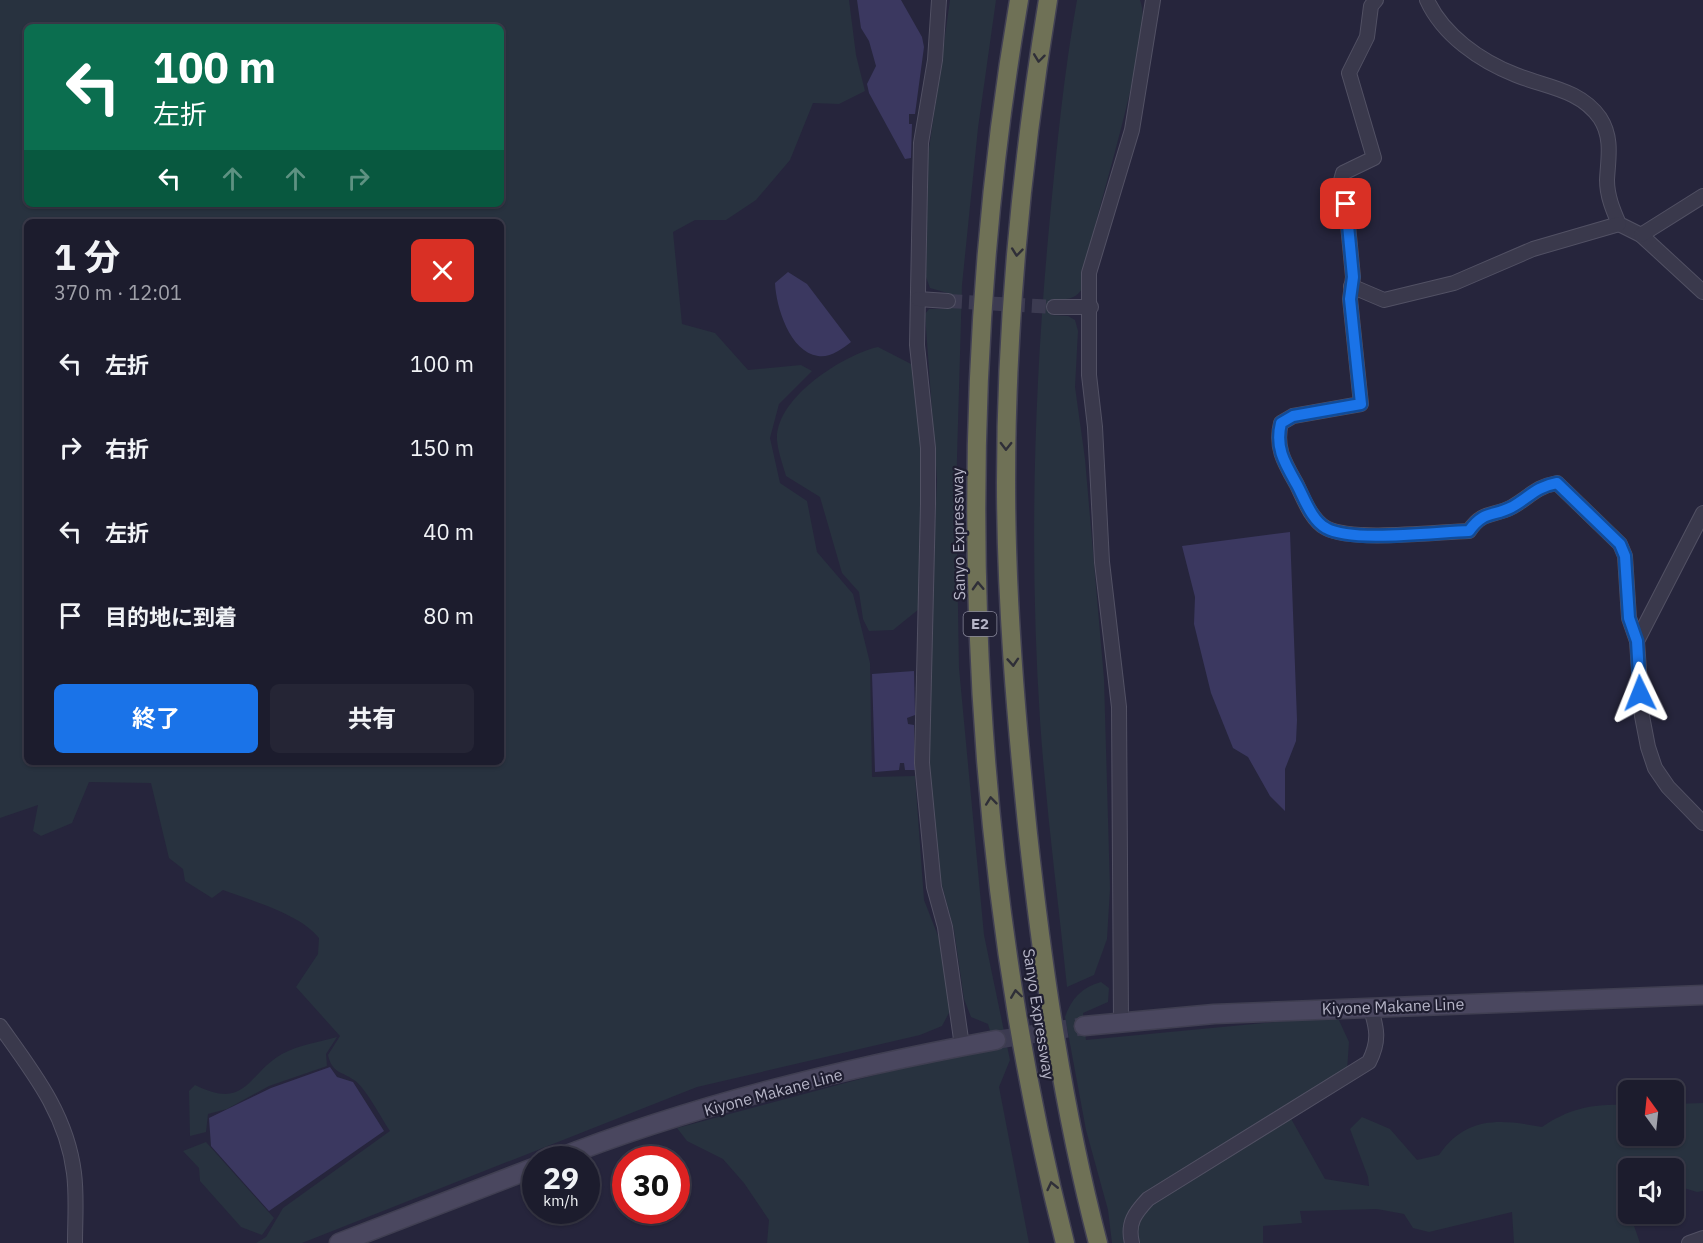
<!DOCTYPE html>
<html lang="ja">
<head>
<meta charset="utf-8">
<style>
  :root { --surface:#1c1c2d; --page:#252535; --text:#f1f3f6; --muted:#a0a1aa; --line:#3a3a49; --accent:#1a73e8 }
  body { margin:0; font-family:"IBM Plex Sans","Noto Sans JP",sans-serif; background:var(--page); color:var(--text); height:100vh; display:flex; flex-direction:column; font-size:22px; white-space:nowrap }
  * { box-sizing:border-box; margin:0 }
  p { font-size:20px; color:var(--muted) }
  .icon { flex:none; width:33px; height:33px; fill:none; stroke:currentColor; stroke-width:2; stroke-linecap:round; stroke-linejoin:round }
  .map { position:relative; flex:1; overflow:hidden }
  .sheet { position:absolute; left:24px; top:219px; width:480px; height:546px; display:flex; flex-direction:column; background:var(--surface); border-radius:9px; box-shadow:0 2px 4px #0004,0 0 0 2px var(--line) }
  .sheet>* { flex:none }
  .hud { position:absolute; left:24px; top:24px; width:480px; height:183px; border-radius:9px; box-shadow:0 2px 4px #0004,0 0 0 2px var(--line); background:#0b6e4f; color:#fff; overflow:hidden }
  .needle { width:39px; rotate:345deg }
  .tools { position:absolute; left:1618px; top:1080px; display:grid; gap:12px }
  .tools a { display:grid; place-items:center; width:66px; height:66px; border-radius:9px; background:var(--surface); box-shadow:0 2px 4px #0004,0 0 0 2px var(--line); font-size:30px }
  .speed { position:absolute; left:522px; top:1146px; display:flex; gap:12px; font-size:30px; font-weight:700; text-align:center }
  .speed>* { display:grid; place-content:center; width:78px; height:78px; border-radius:50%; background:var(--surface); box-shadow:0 2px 4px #0004,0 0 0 2px var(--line); line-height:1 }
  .speed small { font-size:15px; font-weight:400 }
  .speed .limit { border:9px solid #d22; background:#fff; color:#111 }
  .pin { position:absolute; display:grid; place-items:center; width:51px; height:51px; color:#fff; margin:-26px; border-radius:12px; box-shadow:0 3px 9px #0006 }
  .me { position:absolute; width:66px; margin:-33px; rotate:358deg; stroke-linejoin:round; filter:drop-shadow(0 0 4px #0008) }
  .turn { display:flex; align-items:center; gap:21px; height:126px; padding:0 30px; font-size:27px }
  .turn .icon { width:78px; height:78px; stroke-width:2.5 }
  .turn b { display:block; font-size:42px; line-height:51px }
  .lanes { display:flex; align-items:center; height:57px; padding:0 30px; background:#0003; justify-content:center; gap:30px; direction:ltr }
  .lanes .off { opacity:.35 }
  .round { display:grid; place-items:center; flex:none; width:63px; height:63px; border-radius:9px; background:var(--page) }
  .summary { display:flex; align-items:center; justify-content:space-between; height:102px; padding:0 30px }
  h1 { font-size:36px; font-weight:700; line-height:45px }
  .primary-button { display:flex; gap:12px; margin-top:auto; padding:12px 30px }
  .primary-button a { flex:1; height:69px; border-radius:9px; background:var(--accent); color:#fff; font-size:24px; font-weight:700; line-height:69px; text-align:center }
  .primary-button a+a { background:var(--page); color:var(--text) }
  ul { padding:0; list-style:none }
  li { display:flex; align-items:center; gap:18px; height:84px; padding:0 30px }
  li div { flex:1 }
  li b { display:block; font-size:22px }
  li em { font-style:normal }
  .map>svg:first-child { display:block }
</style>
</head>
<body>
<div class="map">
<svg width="1703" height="1243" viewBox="0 0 1703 1243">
  <rect width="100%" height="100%" fill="#26253c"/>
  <g fill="#28323f" fill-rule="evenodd">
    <path d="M 0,0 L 849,0 L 856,55 L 865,91 L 839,104 L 813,103 L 790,160 L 756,200 L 726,220 L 695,220 L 673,232 L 682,324 L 715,333 L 748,370 L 801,365 L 812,371 L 779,404 L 770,438 L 780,483 L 807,501 L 817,552 L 853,594 L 870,663 L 872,777 L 915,776 L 924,900 L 942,946 L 951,1009 L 942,1026 L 920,1035 L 697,1087 L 302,1243 L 256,1243 L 266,1237 L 283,1208 L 390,1131 C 382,1119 365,1087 354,1080 C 341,1071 332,1073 328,1055 L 340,1036 L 296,987 L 318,954 L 319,938 C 300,914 252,901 223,890 L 212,898 L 185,881 L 183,869 L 169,858 L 151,783 L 89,782 L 72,823 L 41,836 L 33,831 L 38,805 L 0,818 ZM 27,27 L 501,27 L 501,204 L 27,204 ZM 27,222 L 501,222 L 501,762 L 27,762 Z"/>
    <path d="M 950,0 L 996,0 L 978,128 L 962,285 L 956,492 L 959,668 L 984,935 L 1010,1060 L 999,1087 L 1029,1243 L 767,1243 L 769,1220 L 744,1183 L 723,1159 L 687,1141 L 677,1128 L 905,1067 L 995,1048 L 988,1024 L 971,1017 L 964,999 L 954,930 L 940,878 L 930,768 L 930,638 L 937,480 L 925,314 L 929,309 L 948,309 L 951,294 L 930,288 L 926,277 L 928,156 Z"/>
    <path d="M 1077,0 L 1140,0 C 1147,19 1139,44 1136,64 C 1124,124 1106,182 1091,242 C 1087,256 1089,275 1083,287 C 1076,301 1064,299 1051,300 L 1051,315 L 1068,316 L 1075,320 L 1078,331 L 1075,387 L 1085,459 L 1104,679 L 1110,889 L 1107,939 L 1094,975 L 1067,987 C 1058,898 1046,809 1040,720 C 1029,552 1034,385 1050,217 C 1057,145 1064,72 1077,0 Z"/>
    <path d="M 878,347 L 915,366 L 925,466 L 919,609 L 893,630 L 869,631 L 863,619 L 859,592 L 842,573 L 820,497 L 786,476 C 783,465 778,452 777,440 C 775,398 843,355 878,347 Z"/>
    <path d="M 1101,982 L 1109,988 L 1108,1002 L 1083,1013 L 1086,1040 L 1337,1016 L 1349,1042 L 1347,1071 L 1285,1108 L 1325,1179 L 1369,1186 L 1368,1177 L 1350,1129 L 1362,1117 L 1390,1129 L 1417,1160 L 1439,1155 C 1466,1116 1500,1119 1542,1127 C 1572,1107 1594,1104 1629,1105 L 1629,1136 L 1674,1136 L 1674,1104 L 1703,1103 L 1703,1191 L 1697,1192 L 1674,1185 L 1674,1168 L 1629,1168 L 1629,1214 L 1653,1214 L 1633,1223 L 1640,1243 L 1514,1243 L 1512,1212 L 1429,1232 L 1413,1228 L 1404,1214 L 1377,1209 L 1300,1211 L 1302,1223 L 1263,1226 L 1263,1243 L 1112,1243 L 1108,1210 L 1086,1130 L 1065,1017 C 1071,999 1082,987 1101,982 Z"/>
    <path d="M 337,1037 L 326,1054 L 327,1066 L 269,1086 L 227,1109 L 208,1114 L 206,1132 L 190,1136 L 189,1091 L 195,1085 C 247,1111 247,1074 282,1054 C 298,1045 320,1042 337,1037 Z"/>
    <path d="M 206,1142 L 274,1218 L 262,1235 L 241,1227 L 200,1181 L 199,1168 L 183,1151 Z"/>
  </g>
  <g fill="#3b3860">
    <path d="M 857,0 L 901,0 L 922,37 L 924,47 L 915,114 L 909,114 L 909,124 L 912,124 L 911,158 L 905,159 L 869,93 L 867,84 L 876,66 L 869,41 L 861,28 Z"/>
    <path d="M 788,272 L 807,284 L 851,342 C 842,349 830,358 818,356 C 790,352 776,307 775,283 Z"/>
    <path d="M 1290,532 L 1297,720 L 1296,741 L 1285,769 L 1285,811 L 1270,796 L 1248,757 L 1233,748 L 1211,693 L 1194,624 L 1195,597 L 1182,546 Z"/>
    <path d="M 914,671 L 915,715 L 907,718 L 908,724 L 914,725 L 915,770 L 905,770 L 904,763 L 900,763 L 899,770 L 875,772 L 872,674 Z"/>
    <path d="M 330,1067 L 337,1077 L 353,1082 L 384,1131 L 269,1211 L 211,1146 L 209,1118 L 271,1088 Z"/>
  </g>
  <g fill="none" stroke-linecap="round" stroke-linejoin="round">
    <path stroke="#3c3b51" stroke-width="14" stroke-dasharray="14 7" stroke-linecap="butt" d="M 948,301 L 1054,307"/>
    <path stroke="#3c3b51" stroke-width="18" stroke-dasharray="18 9" stroke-linecap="butt" d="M 996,1040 L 1084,1026"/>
    <g stroke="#525164" stroke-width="16">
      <g id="street">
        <path d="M 939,0 L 935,60 L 921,143 L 920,187 L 917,345 L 928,448 L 928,504 L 922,763 L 934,887 L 945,927 L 962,1046"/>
        <path d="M 1376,0 L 1371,6 L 1367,37 L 1349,73 L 1374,158 L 1343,173 L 1340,184 L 1346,204 L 1353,277 L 1350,299 L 1361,404 L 1293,416 L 1281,423 C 1275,447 1284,462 1296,483 C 1303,497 1311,520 1326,528 C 1352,542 1436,532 1469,531 C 1483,510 1493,517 1512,507 C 1530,497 1535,487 1557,483 L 1620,544 L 1625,556 L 1629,618 L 1637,641"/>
        <path d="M 1427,0 C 1443,35 1480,61 1516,75 C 1545,87 1580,89 1600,118 C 1613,138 1608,159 1607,180 C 1607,196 1613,210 1619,224 L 1641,235 L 1703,292"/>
        <path d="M 1641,235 L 1703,196"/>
        <path d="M 1351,286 L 1384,300 L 1454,283 L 1533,249 L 1619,224"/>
        <path d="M 918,299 L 948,301"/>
        <path d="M 1054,307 L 1091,307"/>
        <path d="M 1703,513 L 1637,641 L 1642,716 L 1648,747 L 1655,768 L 1668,787 L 1703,823"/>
        <path d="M 1121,1020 L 1119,707 L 1102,562 L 1095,427 L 1089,375 L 1089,273 L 1132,130 L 1153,0"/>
        <path d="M 0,1026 C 33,1072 67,1115 74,1173 C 77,1196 75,1220 75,1243"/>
        <path d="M 1132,1243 C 1127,1223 1135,1213 1148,1199 L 1369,1062 C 1380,1041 1377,1028 1370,1006"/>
        <path d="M 1689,1243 L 1703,1238"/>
      </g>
    </g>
    <g stroke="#403f52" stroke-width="21">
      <g id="secondary">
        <path d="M 1084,1026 L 1214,1014 L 1703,995"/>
        <path d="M 554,1160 C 693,1105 849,1067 996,1040"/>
        <path d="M 339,1243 L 536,1167"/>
      </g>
    </g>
    <g stroke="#424154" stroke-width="21">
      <g id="highway">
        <path d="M 1019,0 C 950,402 964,847 1065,1243"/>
        <path d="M 1048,0 C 1022,159 1006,321 1006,482 C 1006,600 1016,717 1028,834 C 1043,971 1063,1109 1098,1243"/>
      </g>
    </g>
    <use href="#street" stroke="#3a394c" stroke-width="14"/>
    <use href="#secondary" stroke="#4a475f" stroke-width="18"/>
    <use href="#highway" stroke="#6f7156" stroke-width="18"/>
  </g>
  <defs><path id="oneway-chevron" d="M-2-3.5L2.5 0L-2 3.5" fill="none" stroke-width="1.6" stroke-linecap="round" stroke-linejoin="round" transform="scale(1.5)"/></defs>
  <g stroke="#2f2f38">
    <use href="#oneway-chevron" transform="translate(1039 58) rotate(97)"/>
    <use href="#oneway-chevron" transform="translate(1017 252) rotate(96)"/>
    <use href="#oneway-chevron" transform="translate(1006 446) rotate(91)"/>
    <use href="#oneway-chevron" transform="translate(978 586) rotate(-92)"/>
    <use href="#oneway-chevron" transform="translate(1013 662) rotate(86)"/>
    <use href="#oneway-chevron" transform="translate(991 801) rotate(-96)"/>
    <use href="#oneway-chevron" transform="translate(1016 994) rotate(-98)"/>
    <use href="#oneway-chevron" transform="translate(1052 1186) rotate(-103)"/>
  </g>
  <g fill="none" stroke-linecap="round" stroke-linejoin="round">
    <g stroke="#114b97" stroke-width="15">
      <path id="route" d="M 1346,204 L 1353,277 L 1350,299 L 1361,404 L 1293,416 L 1281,423 C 1275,447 1284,462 1296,483 C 1304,497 1311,520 1326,528 C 1352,543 1436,532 1469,531 C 1484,510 1493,517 1512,507 C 1530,497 1535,487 1557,483 L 1620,544 L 1625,556 L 1629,618 L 1637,641 L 1640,693"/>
    </g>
    <use href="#route" stroke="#1a73e8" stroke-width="10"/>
  </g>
  <g text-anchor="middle" stroke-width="4.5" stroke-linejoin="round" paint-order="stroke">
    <rect fill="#1f1e31" stroke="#89889a" stroke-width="1.5" x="963.5" y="612" width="33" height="24" rx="4.5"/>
    <g font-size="15" font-weight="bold" fill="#b6b5c7">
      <text x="980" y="629">E2</text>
    </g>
    <g font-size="16" fill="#b6b5c7" stroke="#1f1e31">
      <text transform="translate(958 534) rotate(-91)" y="6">Sanyo Expressway</text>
      <text transform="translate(1393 1006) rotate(-2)" y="6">Kiyone Makane Line</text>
      <text transform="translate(1039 1014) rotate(81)" y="6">Sanyo Expressway</text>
      <text transform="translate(773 1092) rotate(-15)" y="6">Kiyone Makane Line</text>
    </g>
  </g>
</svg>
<div class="tools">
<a><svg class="needle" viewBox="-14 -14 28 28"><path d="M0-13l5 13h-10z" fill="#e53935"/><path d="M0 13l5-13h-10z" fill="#a0a1aa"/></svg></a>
<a><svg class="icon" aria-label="sound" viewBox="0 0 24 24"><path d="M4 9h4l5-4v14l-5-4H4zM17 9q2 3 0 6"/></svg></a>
</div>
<div class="speed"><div>29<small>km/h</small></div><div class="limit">30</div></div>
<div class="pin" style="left:1346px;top:204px;background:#d93025"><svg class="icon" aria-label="arrive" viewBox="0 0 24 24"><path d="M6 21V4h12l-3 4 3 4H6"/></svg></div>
<svg class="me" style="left:1640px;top:693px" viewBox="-20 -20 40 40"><path d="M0-17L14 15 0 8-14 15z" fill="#1a73e8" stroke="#fff" stroke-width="4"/></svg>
<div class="hud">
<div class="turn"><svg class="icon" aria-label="left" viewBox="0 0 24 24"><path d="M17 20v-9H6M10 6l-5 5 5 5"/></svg><div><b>100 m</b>左折</div></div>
<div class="lanes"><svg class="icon" aria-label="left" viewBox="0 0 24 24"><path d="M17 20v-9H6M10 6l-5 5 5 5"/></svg><svg class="icon off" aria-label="ahead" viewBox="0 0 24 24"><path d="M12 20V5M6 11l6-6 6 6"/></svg><svg class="icon off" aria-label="ahead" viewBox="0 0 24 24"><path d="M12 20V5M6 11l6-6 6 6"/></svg><svg class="icon off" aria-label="right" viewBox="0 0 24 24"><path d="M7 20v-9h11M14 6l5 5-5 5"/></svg></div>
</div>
<section class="sheet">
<div class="summary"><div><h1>1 分</h1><p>370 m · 12:01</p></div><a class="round" style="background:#d93025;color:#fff"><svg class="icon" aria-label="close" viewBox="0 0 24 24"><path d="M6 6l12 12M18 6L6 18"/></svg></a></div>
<ul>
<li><svg class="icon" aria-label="left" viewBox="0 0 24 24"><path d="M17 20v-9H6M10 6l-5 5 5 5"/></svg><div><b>左折</b></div><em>100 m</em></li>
<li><svg class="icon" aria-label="right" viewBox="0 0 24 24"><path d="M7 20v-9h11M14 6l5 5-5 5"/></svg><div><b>右折</b></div><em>150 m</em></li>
<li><svg class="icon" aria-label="left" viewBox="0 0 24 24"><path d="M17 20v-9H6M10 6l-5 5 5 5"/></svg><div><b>左折</b></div><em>40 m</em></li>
<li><svg class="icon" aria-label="arrive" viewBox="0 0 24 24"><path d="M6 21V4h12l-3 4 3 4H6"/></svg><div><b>目的地に到着</b></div><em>80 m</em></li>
</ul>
<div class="primary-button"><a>終了</a><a>共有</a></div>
</section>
</div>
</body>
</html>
